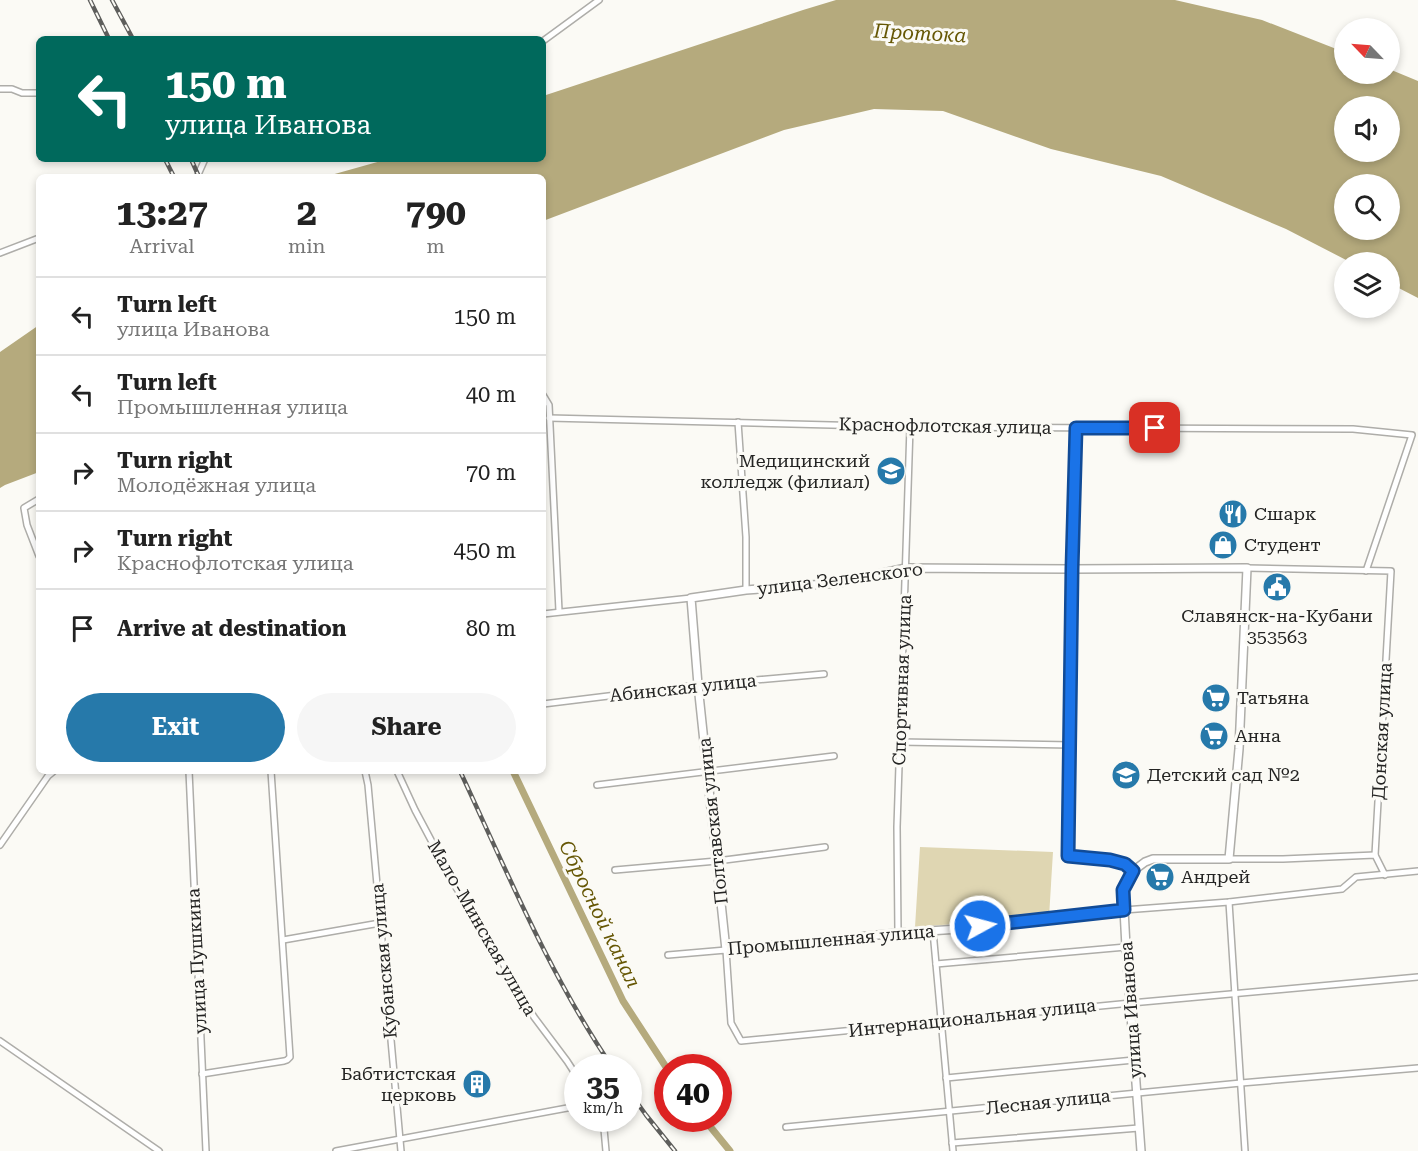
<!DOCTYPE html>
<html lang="en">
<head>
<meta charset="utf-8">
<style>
  :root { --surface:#fff; --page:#f6f6f6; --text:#222; --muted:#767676; --line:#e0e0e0; --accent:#2679aa }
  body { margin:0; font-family:"Roboto Serif",serif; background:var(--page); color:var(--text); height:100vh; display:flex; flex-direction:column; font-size:22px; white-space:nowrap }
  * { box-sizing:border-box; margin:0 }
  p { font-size:20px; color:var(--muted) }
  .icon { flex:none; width:33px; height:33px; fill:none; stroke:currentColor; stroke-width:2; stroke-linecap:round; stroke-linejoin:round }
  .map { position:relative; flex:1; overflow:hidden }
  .details { position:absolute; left:36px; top:174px; width:510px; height:600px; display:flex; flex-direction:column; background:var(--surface); border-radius:9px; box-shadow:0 3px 9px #0003 }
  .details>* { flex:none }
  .banner { position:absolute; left:36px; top:36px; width:510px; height:126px; border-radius:9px; box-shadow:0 3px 9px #0003; background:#00695c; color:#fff; overflow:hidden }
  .needle { width:39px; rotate:295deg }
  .buttons { position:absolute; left:1334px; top:18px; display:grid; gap:12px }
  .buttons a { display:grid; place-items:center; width:66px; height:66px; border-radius:50%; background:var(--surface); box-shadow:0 3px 9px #0003; font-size:30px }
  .speed { position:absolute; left:564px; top:1054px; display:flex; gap:12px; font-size:30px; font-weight:700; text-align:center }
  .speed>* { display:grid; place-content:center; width:78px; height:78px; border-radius:50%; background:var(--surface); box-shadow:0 3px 9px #0003; line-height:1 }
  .speed small { font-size:15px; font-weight:400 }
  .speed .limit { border:9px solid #d22; background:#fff; color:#111 }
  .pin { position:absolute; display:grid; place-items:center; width:51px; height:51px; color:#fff; margin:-26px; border-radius:12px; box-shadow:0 3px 9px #0006 }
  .me { position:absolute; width:66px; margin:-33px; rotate:83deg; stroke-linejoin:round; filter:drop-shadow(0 0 4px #0008) }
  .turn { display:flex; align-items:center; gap:21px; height:126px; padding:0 30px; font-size:27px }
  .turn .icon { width:78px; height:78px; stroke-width:2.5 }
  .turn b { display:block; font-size:42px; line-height:51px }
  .eta { display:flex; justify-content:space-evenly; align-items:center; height:102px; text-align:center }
  .eta b { font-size:36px; font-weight:700; line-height:42px }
  .action { display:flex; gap:12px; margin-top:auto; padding:12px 30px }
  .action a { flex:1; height:69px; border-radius:36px; background:var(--accent); color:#fff; font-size:24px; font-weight:700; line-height:69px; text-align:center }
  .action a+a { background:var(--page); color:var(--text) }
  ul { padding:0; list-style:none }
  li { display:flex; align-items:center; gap:18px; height:78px; padding:0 30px; border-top:2px solid var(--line) }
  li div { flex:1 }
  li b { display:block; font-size:22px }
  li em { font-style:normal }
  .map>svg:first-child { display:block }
</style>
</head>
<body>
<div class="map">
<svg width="1418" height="1151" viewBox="0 0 1418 1151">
  <rect width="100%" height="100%" fill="#fbfaf5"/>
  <path fill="#dfd6b2" d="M 920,847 L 1053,852 L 1049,917 L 915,927 Z"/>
  <g fill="#b5aa7d" fill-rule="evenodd">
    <path d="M 836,0 L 1175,0 L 1262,20 L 1344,52 L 1344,74 L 1389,74 L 1389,69 L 1418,81 L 1418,298 L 1389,283 L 1389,262 L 1350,262 L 1286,229 L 1161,176 L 1051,149 L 943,111 L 874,109 L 784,130 L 543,221 L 543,177 L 324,177 L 388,159 L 543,159 L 543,96 L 803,10 ZM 1344,106 L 1389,106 L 1389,152 L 1344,152 ZM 1344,184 L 1389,184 L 1389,230 L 1344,230 Z"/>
    <path d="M 39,325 L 39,472 L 5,485 L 0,488 L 0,352 Z"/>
  </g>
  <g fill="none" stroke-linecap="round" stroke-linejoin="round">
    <g stroke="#b5aa7d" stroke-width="7">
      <path d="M 513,771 L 623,1001 L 666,1067"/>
      <path d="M 704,1119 L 730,1151"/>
    </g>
    <g stroke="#aeada9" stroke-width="8">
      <g id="minor">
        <path d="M 543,41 L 599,0"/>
        <path d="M 0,89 L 12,89 L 22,93 L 39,93"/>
        <path d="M 197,177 L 205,159"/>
        <path d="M 0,253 L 39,238"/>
        <path d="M 543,395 L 549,405 L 559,611"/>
        <path d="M 549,418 L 910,427 L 1353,429 L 1412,435 L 1366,571"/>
        <path d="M 738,422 L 746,537 L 746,590"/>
        <path d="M 1076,428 L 1072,569 L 1068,856 L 1110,860 L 1124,864 L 1133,871"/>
        <path d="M 39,499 L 24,508 L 27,525 L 39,556"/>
        <path d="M 1247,568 L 1391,571 L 1375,855"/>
        <path d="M 543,614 L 691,598"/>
        <path d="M 543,704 L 698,685 L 824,674"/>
        <path d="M 900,742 L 1071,745"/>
        <path d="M 189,771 L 206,1151"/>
        <path d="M 365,771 L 368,785 L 401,1151"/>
        <path d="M 397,771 L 415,810 L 457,889 L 501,960 L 534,1017 L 567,1061 L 578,1078"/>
        <path d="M 597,785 L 834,756"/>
        <path d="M 0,845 L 48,776 L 54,771"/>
        <path d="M 1229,859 L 1283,859 L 1375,855 L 1385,875"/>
        <path d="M 615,870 L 717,861 L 825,847"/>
        <path d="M 1229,902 L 1245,1151"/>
        <path d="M 1124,910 L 1229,902 L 1342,889 L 1356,877 L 1418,871"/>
        <path d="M 933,931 L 953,1151"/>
        <path d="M 898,933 L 897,827 L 910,427"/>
        <path d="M 283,940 L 380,923"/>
        <path d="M 668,955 L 726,950 L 731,1023 L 741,1041 L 1131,1003 L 1418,977"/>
        <path d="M 936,964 L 1126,947"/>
        <path d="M 0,1041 L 159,1151"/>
        <path d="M 202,1074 L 284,1061 L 287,1060 L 290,1057 L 271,771"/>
        <path d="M 946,1078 L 1134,1060"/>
        <path d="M 599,1119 L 604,1129 L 606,1151"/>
        <path d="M 786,1127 L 1241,1083 L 1418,1068"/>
        <path d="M 952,1143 L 1139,1128"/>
        <path d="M 336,1151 L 578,1106"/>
      </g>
    </g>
    <g stroke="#aeada9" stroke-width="10">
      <path id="tertiary" d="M 1124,910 L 959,929 L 898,933 L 726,950 L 698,685 L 691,598 L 746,590 L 838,583 L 906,568 L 1072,569 L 1247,568 L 1239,749 L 1229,859 L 1153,859 L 1145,862 L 1133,871 L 1123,890 L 1126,947 L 1141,1151"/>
    </g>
    <use href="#minor" stroke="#fff" stroke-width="5"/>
    <use href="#tertiary" stroke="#fff" stroke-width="7"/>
    <g stroke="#5e5e5c" stroke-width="4.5">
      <g id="rail">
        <path d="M 90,0 L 109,39"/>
        <path d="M 112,0 L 133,39"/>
        <path d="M 165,159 L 174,177"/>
        <path d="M 191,159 L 199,177"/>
        <path d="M 460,771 C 507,872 550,976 613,1068"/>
        <path d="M 628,1090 L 646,1115 L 675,1151"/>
      </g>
    </g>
    <use href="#rail" stroke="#fbfaf5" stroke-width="2" stroke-dasharray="7" stroke-linecap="butt"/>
  </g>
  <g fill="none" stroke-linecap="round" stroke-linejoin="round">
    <g stroke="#114b97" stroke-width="15">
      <path id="route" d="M 980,926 L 1124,910 L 1123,890 L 1133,871 L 1125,864 L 1110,860 L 1068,856 L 1072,569 L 1076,428 L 1155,428"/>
    </g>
    <use href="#route" stroke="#1a73e8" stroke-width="10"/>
  </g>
  <defs>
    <g id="university-disc" transform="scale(1.5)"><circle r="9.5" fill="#2679aa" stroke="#fbfaf5"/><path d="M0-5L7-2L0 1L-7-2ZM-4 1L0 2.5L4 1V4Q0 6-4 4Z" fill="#fff"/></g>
    <g id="restaurant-disc" transform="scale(1.5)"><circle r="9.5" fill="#2679aa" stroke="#fbfaf5"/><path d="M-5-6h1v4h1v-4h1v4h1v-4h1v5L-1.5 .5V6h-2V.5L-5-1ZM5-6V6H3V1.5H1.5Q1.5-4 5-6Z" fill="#fff"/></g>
    <g id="shop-disc" transform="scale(1.5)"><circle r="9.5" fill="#2679aa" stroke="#fbfaf5"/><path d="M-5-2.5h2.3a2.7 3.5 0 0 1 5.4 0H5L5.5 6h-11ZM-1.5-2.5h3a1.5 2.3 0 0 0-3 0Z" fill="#fff"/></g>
    <g id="civic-disc" transform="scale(1.5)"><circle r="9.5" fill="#2679aa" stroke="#fbfaf5"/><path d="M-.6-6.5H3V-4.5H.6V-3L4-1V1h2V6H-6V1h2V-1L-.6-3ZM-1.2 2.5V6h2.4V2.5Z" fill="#fff"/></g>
    <g id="supermarket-disc" transform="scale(1.5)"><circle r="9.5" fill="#2679aa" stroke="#fbfaf5"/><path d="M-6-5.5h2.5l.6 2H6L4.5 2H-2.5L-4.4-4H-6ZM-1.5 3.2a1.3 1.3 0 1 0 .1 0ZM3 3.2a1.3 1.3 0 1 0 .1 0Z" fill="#fff"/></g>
    <g id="school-disc" transform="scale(1.5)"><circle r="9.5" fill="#2679aa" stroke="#fbfaf5"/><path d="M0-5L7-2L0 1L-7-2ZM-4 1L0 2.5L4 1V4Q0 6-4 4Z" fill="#fff"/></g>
    <g id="building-disc" transform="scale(1.5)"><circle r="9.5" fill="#2679aa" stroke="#fbfaf5"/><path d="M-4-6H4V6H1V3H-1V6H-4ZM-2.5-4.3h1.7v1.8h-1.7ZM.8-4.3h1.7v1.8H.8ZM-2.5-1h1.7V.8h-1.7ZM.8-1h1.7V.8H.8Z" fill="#fff"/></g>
  </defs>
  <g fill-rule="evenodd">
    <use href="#university-disc" x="891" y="471"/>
    <use href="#restaurant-disc" x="1233" y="514"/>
    <use href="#shop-disc" x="1223" y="545"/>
    <use href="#civic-disc" x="1277" y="587"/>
    <use href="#supermarket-disc" x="1216" y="698"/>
    <use href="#supermarket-disc" x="1214" y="736"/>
    <use href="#school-disc" x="1126" y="775"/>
    <use href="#supermarket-disc" x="1160" y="877"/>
    <use href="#building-disc" x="477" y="1084"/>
  </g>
  <g text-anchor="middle" stroke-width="6" stroke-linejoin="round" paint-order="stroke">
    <g font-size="18" fill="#242423" stroke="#fbfaf5">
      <text transform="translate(945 426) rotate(1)" y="6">Краснофлотская улица</text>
      <text transform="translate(840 579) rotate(-7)" y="6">улица Зеленского</text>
      <text transform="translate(902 680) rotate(-88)" y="6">Спортивная улица</text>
      <text transform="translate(683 688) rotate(-6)" y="6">Абинская улица</text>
      <text transform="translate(1382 731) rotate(-87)" y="6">Донская улица</text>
      <text transform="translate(713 821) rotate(-96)" y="6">Полтавская улица</text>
      <text transform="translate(482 928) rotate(60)" y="6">Мало-Минская улица</text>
      <text transform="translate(831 940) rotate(-5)" y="6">Промышленная улица</text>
      <text transform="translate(197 961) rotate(-93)" y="6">улица Пушкина</text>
      <text transform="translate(384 961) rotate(-95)" y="6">Кубанская улица</text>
      <text transform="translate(1131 1010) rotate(-94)" y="6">улица Иванова</text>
      <text transform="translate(972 1018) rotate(-6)" y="6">Интернациональная улица</text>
      <text transform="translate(1048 1102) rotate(-6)" y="6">Лесная улица</text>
    </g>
    <g font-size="18" fill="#242423" stroke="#fbfaf5" text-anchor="start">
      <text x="870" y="467" text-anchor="end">Медицинский<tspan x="870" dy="21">колледж (филиал)</tspan></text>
      <text x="1254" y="520">Сшарк</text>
      <text x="1244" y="551">Студент</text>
      <text x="1277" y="622" text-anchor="middle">Славянск-на-Кубани<tspan x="1277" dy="21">353563</tspan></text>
      <text x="1237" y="704">Татьяна</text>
      <text x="1235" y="742">Анна</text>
      <text x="1147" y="781">Детский сад №2</text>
      <text x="1181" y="883">Андрей</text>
      <text x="456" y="1080" text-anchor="end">Бабтистская<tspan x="456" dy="21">церковь</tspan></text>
    </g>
    <g font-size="20" font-style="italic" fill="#665705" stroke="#fbfaf5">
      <text transform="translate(920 33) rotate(3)" y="7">Протока</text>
      <text transform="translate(600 914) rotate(64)" y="7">Сбросной канал</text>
    </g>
  </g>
</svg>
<div class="buttons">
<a><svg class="needle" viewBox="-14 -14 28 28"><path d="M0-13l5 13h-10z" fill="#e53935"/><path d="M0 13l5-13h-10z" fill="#767676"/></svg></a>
<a><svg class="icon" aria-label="sound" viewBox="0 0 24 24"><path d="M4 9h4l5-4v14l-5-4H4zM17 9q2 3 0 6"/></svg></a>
<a><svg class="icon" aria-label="search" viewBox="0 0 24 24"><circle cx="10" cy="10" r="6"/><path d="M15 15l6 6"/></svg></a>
<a><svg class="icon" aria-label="layers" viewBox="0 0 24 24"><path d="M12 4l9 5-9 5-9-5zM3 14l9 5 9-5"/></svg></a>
</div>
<div class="speed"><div>35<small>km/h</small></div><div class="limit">40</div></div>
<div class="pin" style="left:1155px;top:428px;background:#d93025"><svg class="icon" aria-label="arrive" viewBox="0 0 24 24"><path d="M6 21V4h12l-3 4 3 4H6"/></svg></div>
<svg class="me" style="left:980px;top:926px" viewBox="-20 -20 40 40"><circle r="17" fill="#1a73e8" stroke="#fff" stroke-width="3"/><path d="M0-11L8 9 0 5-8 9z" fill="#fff"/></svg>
<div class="banner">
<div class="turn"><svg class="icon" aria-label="left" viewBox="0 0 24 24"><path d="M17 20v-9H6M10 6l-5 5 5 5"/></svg><div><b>150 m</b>улица Иванова</div></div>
</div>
<section class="details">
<div class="eta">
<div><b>13:27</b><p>Arrival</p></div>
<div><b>2</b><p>min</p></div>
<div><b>790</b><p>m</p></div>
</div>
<ul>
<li><svg class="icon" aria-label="left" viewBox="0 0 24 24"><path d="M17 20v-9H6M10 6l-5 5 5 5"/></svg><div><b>Turn left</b><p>улица Иванова</p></div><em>150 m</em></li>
<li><svg class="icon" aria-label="left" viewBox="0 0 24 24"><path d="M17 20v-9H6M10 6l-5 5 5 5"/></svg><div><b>Turn left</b><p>Промышленная улица</p></div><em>40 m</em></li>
<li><svg class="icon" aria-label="right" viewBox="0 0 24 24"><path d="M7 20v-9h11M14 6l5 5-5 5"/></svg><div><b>Turn right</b><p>Молодёжная улица</p></div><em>70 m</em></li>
<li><svg class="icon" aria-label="right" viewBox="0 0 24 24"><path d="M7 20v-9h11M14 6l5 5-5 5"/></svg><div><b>Turn right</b><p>Краснофлотская улица</p></div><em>450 m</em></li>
<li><svg class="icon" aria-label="arrive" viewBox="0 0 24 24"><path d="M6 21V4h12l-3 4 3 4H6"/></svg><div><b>Arrive at destination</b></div><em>80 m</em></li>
</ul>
<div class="action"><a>Exit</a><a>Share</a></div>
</section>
</div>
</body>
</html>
